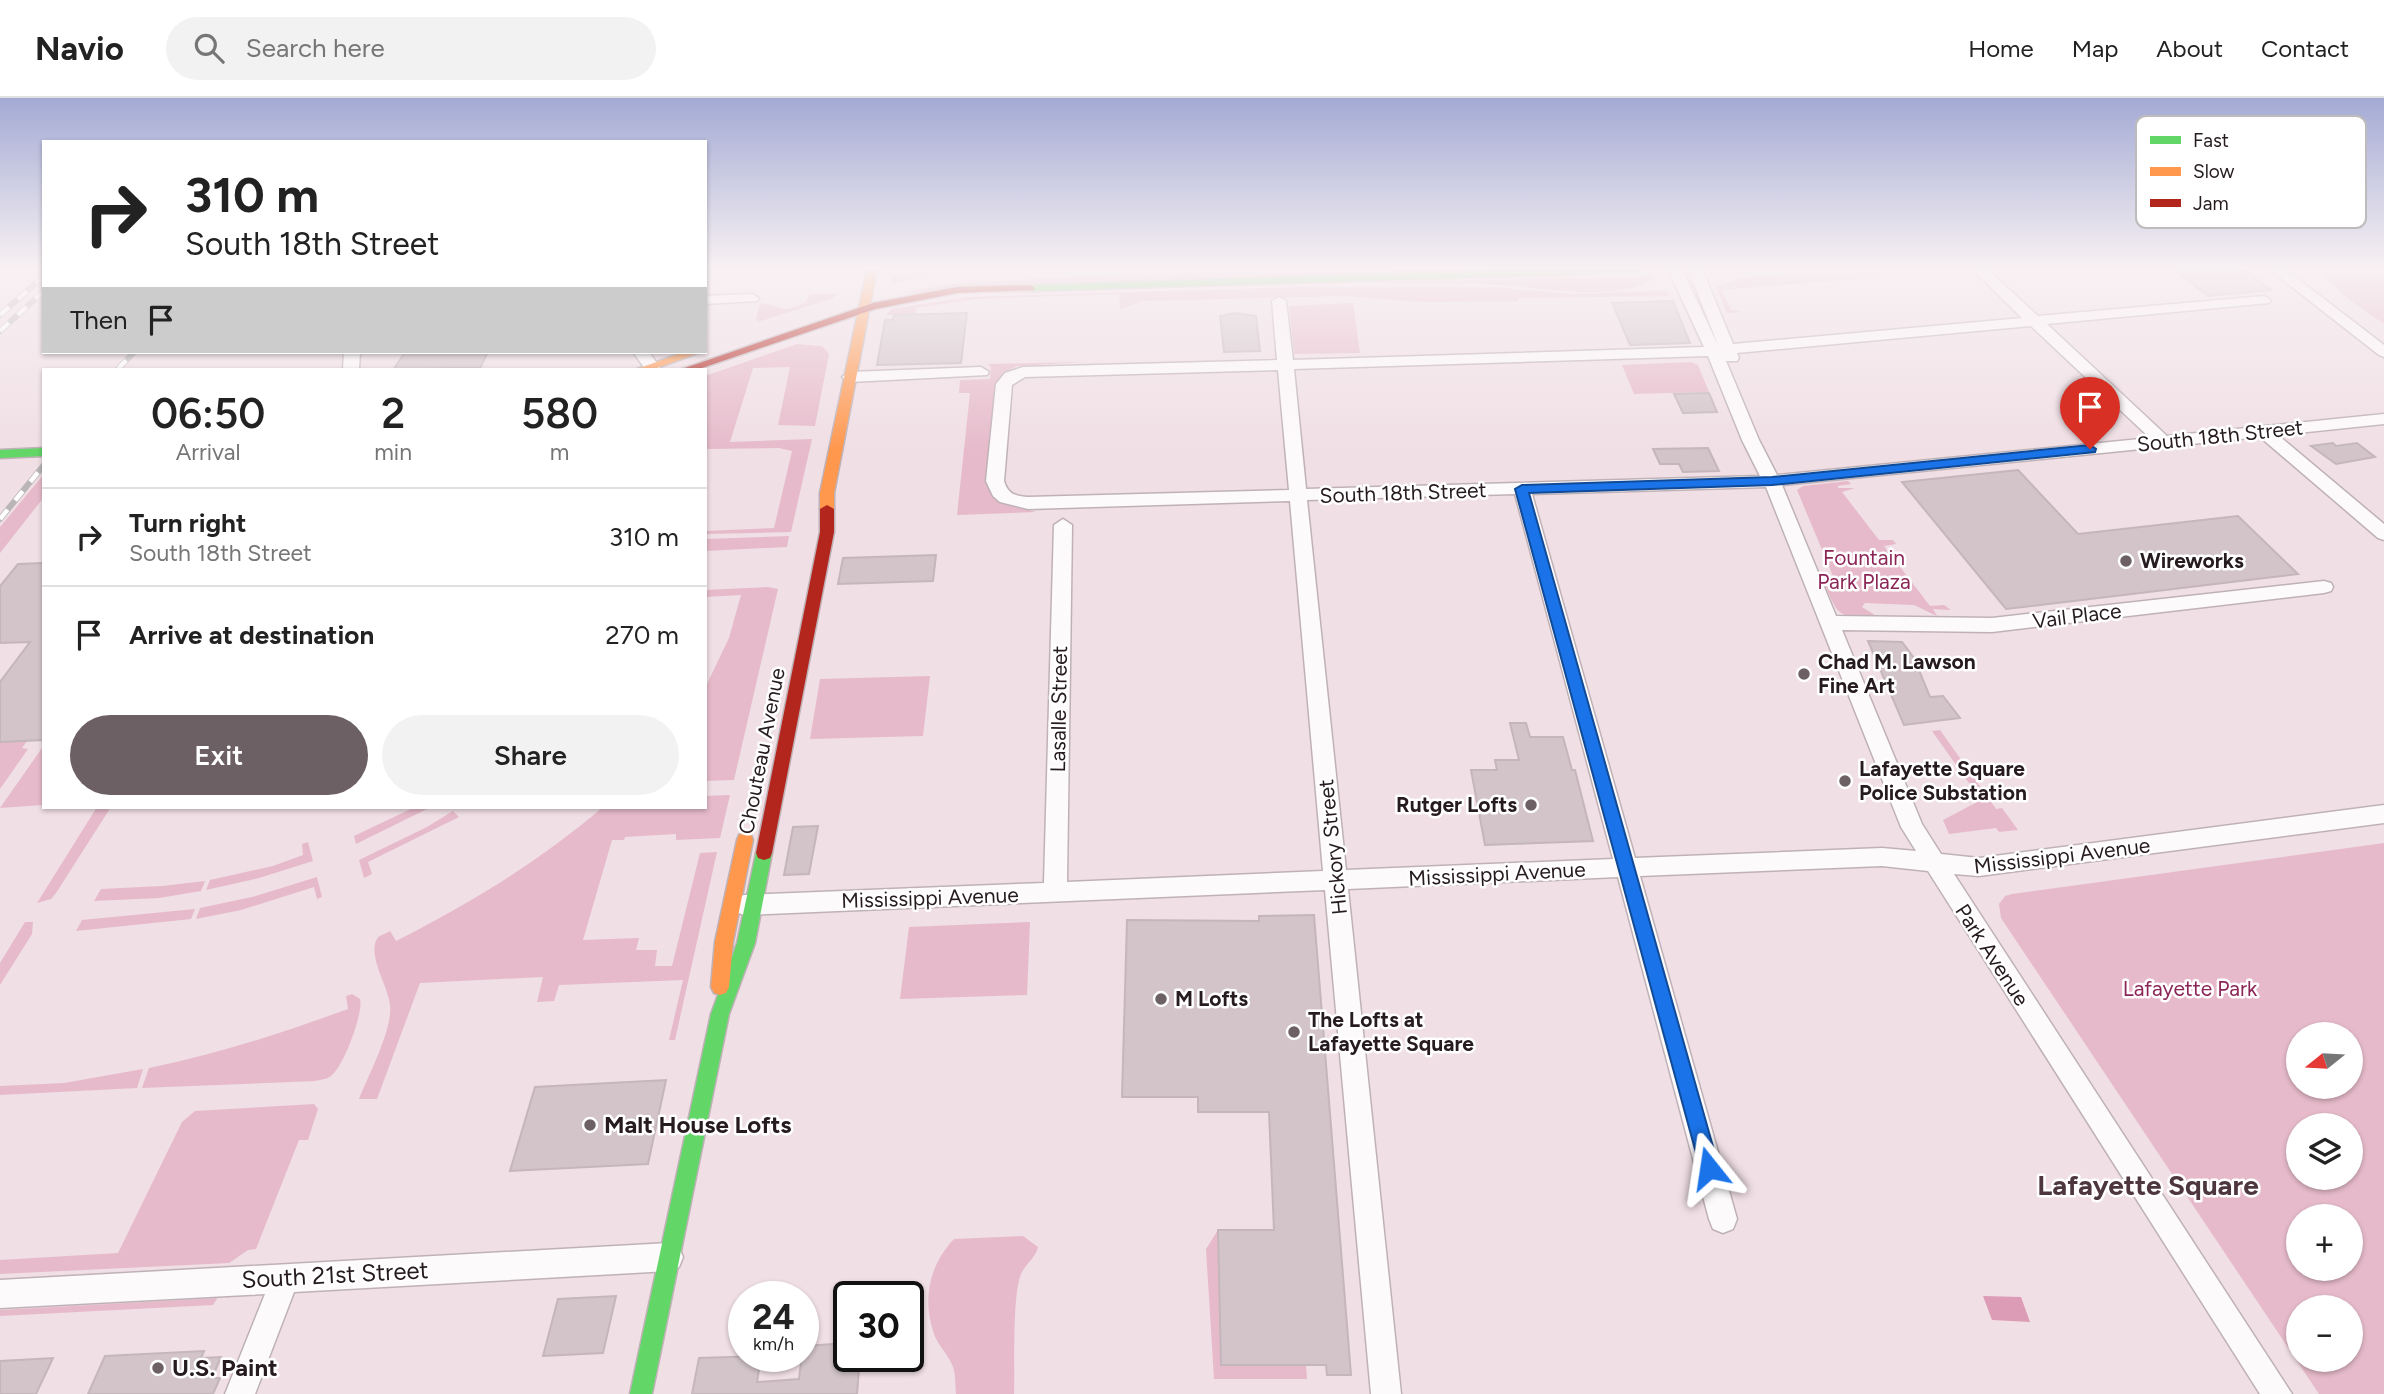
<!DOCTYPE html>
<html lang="en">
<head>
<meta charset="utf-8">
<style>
  :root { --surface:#fff; --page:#f2f2f2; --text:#222; --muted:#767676; --line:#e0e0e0; --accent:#6d6064 }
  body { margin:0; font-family:Figtree,sans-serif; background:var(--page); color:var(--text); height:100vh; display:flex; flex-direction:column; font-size:26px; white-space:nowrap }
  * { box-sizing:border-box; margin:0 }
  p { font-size:23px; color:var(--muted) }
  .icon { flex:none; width:38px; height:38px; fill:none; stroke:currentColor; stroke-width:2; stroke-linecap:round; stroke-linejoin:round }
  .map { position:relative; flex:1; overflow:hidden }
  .panel { position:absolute; left:42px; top:270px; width:665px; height:441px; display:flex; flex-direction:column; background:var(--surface); border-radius:0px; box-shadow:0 2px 5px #0004 }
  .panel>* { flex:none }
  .hud { position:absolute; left:42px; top:42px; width:665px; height:214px; border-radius:0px; box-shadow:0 2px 5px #0004; background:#fff; color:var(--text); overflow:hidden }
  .needle { width:46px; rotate:252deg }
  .tools { position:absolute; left:2286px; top:924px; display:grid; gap:14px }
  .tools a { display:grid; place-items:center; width:77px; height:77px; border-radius:50%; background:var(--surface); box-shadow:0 2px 5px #0004; font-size:35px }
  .speed { position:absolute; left:728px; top:1183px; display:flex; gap:14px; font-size:35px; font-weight:700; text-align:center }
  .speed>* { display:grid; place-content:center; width:91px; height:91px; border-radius:50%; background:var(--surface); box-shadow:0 2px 5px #0004; line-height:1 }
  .speed small { font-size:18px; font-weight:400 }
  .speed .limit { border:4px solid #111; border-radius:10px; background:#fff; color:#111 }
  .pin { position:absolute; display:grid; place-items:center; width:60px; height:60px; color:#fff; margin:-72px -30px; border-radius:50% 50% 50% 0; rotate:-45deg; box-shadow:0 0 7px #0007 }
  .pin .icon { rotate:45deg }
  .me { position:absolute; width:77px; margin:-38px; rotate:345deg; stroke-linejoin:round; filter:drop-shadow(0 0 5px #0008) }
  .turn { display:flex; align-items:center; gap:24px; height:147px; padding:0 28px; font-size:32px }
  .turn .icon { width:91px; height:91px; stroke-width:2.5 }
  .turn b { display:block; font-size:49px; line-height:60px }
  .then { display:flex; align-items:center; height:66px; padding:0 28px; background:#0003; gap:14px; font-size:26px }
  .eta { display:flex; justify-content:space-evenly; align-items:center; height:119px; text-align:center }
  .eta b { font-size:42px; font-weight:600; line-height:49px }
  .action { display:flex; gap:14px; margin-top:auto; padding:14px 28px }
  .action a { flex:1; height:80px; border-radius:42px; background:var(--accent); color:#fff; font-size:28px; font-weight:600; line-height:80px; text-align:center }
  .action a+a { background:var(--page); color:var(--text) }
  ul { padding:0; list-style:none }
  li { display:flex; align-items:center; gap:21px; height:98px; padding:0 28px; border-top:2px solid var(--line) }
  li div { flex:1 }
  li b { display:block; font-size:26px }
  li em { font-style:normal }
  header { display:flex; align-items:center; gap:42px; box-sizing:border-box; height:98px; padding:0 35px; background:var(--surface); border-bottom:2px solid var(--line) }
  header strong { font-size:33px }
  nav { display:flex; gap:38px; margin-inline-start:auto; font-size:24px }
  .search { width:490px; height:63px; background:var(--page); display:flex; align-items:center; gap:18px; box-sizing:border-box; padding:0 24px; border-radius:38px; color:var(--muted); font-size:26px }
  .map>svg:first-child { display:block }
</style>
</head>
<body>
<header>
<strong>Navio</strong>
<div class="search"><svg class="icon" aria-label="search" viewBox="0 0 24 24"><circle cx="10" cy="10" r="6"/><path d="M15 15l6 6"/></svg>Search here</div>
<nav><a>Home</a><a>Map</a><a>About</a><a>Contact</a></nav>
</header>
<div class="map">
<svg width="2384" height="1296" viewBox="0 0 2384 1296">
  <rect width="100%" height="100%" fill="#f0dfe5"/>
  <g fill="#e6baca" fill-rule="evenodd">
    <path d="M 897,171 L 902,171 L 957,173 L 894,185 L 891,184 Z"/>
    <path d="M 1332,171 L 1489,171 L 903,195 L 958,185 L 1083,178 Z"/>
    <path d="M 1906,171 L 1960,172 L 1721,192 L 1731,212 L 1742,214 L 1727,215 L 1716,189 L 1742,179 Z"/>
    <path d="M 2322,171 L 2384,173 L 2384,226 C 2369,215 2325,188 2322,171 Z"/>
    <path d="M 1652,178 L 1656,180 C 1614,207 1532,187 1484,186 C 1343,183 1201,186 1059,194 C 1009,197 944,189 896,209 L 893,207 L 952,196 L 1002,193 Z"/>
    <path d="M 1302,189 L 1493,189 L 1570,196 L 1665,193 L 1671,198 L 1518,200 L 1518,203 L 1423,204 L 1346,198 L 1143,203 L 1120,211 L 1119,196 L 976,201 L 916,210 L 915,216 L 886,217 L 891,211 L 970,199 Z"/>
    <path d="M 810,196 L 837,196 L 833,200 L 758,224 L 756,221 L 760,205 C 782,208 782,217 806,204 Z"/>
    <path d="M 1353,205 L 1360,255 L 1294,256 L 1289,208 Z"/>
    <path d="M 797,246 L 822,248 L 829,256 L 815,328 L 778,327 L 790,269 L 753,270 L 730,344 L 812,341 L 791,434 L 705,436 L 705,433 L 774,430 L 792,353 L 779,350 L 705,351 L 705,278 Z"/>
    <path d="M 1083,264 L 1017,268 L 1004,275 L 999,281 L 987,388 L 998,404 L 1036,414 L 957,417 L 970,295 L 959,295 L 960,282 L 990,281 L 991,269 L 988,266 Z"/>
    <path d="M 1691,264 L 1698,267 L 1709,294 L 1634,296 L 1622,267 Z"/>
    <path d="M 44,376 L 44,399 L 0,455 L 0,429 Z"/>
    <path d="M 1848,383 L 1851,386 L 1837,388 L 1839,390 L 1855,390 L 1842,394 L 1879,442 L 1893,442 L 1896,446 L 1884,448 L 1890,456 L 1904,456 L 1903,460 L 1894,461 L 1930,508 L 1944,507 L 1951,512 L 1933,511 L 1937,518 L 1914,507 L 1865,505 L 1862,509 L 1878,519 C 1841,520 1839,521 1825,487 L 1838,490 L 1797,392 L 1803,388 Z"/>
    <path d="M 789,438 L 787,449 L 705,453 L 705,441 Z"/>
    <path d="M 768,489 L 778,491 L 734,682 L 705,683 L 705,590 L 729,540 L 741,497 L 705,499 L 705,492 Z"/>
    <path d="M 930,578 L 923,638 L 810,641 L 820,581 Z"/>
    <path d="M 1940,632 L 1996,711 L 2002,710 L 2018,732 L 1999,734 L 1996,730 L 1949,736 L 1943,722 L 1981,702 L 1932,633 Z"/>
    <path d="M 27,643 L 22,650 L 28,651 L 0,691 L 0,644 Z"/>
    <path d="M 42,650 L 44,650 L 44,707 L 0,710 Z"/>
    <path d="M 730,697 L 720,740 L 676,742 L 676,736 L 625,739 L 624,742 L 612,742 L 583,842 L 639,840 L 636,852 L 657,852 L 655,868 L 672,868 L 700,755 L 717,754 L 675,942 L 669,942 L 683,882 L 559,887 L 554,903 L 537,904 L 543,879 L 420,885 L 377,1001 L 359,1001 C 368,978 393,931 390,907 C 388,887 366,857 378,839 L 390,833 L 396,843 C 474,803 537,765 603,709 L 705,709 L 705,698 Z"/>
    <path d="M 97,709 L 111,709 L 56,795 L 51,801 L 37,805 Z"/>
    <path d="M 415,709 L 431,709 L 356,746 L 354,738 Z"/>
    <path d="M 453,713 L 459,719 L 368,764 L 372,776 L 364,780 L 359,762 L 427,729 Z"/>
    <path d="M 308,744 L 313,763 L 259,780 L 206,792 L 210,782 L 273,768 L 303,757 L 302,746 Z"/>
    <path d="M 2384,745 L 2384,1296 L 2319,1296 L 2001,820 L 1999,806 L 2005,798 L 2012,796 ZM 2350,936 L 2350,989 L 2298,989 L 2298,936 ZM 2298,1027 L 2350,1027 L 2350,1080 L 2298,1080 ZM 2350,1118 L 2350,1171 L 2298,1171 L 2298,1118 ZM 2298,1209 L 2350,1209 L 2350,1262 L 2298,1262 Z"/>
    <path d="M 317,779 L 322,799 L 317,801 L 314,789 L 241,812 L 196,821 L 200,810 L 252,799 Z"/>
    <path d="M 205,783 L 201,793 L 159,800 L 94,803 L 101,791 L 162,788 Z"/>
    <path d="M 195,811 L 191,821 L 76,833 L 82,822 Z"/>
    <path d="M 25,824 L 33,824 L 32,836 L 0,887 L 0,865 Z"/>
    <path d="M 1030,824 L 1027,897 L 900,901 L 909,829 Z"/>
    <path d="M 352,896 L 360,901 C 364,914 343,970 331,978 C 327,981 320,982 315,983 L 142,990 L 149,970 C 218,956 282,935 348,911 L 346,898 Z"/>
    <path d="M 143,971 L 137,990 L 0,997 L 0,988 L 64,985 Z"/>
    <path d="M 314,1006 L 318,1011 L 308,1042 L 299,1042 L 256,1151 L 248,1152 L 229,1165 L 0,1176 L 0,1162 L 118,1155 L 182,1024 L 195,1013 Z"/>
    <path d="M 1218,1132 L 1221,1267 L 1306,1267 L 1307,1281 L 1214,1281 L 1206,1151 Z"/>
    <path d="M 1023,1138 L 1038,1149 C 1035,1161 1026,1165 1021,1176 C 1012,1198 1015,1269 1014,1296 L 956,1296 C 955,1288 956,1277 953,1269 C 949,1257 938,1248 934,1236 C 922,1202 929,1167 954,1141 Z"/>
    <path d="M 216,1200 L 217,1201 L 213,1207 L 0,1218 L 0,1212 Z"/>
  </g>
  <path fill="#dd9cb5" d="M 1983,1198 L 2021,1199 L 2030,1224 L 1992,1222 Z"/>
  <g fill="#d2c4c9" stroke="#c4b6bb" stroke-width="2">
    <path d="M 2173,171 L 2243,171 L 2271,192 L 2208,198 Z"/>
    <path d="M 1673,203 L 1690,245 L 1630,247 L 1612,205 Z"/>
    <path d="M 967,215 L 961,265 L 877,267 L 885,222 L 893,222 L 894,217 Z"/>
    <path d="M 1235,215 L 1256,218 L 1260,253 L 1224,254 L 1220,218 Z"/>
    <path d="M 405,254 L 488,254 L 480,270 L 394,271 Z"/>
    <path d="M 1709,295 L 1717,314 L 1683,315 L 1674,296 Z"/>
    <path d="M 2333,345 L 2336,348 L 2357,345 L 2375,359 L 2336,366 L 2311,348 Z"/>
    <path d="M 1708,350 L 1719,373 L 1683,374 L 1679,366 L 1660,366 L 1653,351 Z"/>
    <path d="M 2018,372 L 2078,436 L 2238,418 L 2298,476 L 2006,511 L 1902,384 Z"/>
    <path d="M 936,457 L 933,483 L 838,486 L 843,460 Z"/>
    <path d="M 44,465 L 44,642 L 0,644 L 0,584 L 30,544 L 0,545 L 0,488 L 18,466 Z"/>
    <path d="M 1868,543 L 1902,544 L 1914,560 L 1930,599 L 1943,598 L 1960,620 L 1904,627 Z"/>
    <path d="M 1510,625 L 1526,625 L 1530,639 L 1563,639 L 1572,672 L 1575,672 L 1593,743 L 1485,747 L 1471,672 L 1497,672 L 1495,662 L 1519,662 Z"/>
    <path d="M 818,728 L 809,776 L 784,777 L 793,729 Z"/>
    <path d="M 1314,817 L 1351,1277 L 1327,1277 L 1326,1267 L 1221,1267 L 1218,1132 L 1274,1132 L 1269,1014 L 1198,1014 L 1198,999 L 1122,999 L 1127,822 L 1259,823 L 1259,818 Z"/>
    <path d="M 666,982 L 648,1066 L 510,1073 L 535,989 Z"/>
    <path d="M 616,1198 L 603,1255 L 543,1258 L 558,1201 Z"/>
    <path d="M 849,1245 L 849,1258 L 860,1258 L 857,1296 L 692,1296 L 699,1260 L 761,1258 L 757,1284 L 799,1281 L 803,1248 Z"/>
    <path d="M 204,1253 L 201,1260 L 221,1259 L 212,1280 L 220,1280 L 213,1296 L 88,1296 L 105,1258 Z"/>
    <path d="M 53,1260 L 36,1296 L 0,1296 L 0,1263 Z"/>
  </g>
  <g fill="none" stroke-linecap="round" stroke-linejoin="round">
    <g stroke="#bfb2b7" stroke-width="3">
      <g id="street">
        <path d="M 1668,171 L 1682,171 L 1718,247 L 1688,171 L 1702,171 L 1733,246 L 2022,220 L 1972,171 L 1987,171 L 2038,218 L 2264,198 L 2271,202 L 2269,205 L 2047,226 L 2167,338 L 2384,316 L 2384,326 L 2278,337 L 2384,426 L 2384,442 L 2378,440 L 2260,339 L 1782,387 L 1836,518 L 1992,520 L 2324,483 L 2331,485 L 2333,489 L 2331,493 L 2324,495 L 1992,534 L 1842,532 L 1922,726 L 1941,756 L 1979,760 L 2384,707 L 2384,725 L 1979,778 L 1954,776 L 2292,1296 L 2260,1296 L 1928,773 L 1882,768 L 1640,778 L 1737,1121 L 1733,1131 L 1723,1135 L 1713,1131 L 1709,1121 L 1618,779 L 1348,791 L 1401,1296 L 1371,1296 L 1325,792 L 744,817 L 736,814 L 732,807 L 736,800 L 744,797 L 1044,785 L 1054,427 L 1063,421 L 1072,427 L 1067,784 L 1323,773 L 1290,403 L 1028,411 L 1000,404 L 993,398 L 986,383 L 996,286 L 1005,275 L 1023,269 L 1277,262 L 1272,203 L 1279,199 L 1286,203 L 1293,262 L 1704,249 ZM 2031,228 L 2150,340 L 1777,377 L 1759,342 L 1726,263 L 1737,263 L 1739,260 L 1737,255 ZM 1708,258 L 1742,342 L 1760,378 L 1306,391 L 1294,271 ZM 1278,272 L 1289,392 L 1028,399 C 1015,398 1008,396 1004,383 L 1012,287 L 1025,279 ZM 1766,389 L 1901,729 L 1916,753 L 1882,750 L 1635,760 L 1532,396 ZM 1515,396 L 1613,761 L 1346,772 L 1307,402 Z"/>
        <path d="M 2269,171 L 2285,171 L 2384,247 L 2384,259 L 2379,257 Z"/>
        <path d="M 752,196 L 759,200 L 757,203 L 705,206 L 705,198 Z"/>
        <path d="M 344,254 L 360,254 L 359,271 L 343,271 Z"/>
        <path d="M 633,254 L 649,254 L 661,271 L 645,271 Z"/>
        <path d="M 981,269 L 989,274 L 987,277 L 850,284 L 842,279 L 850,274 Z"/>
        <path d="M 669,1145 L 679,1149 L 683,1159 L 679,1169 L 669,1173 L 294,1194 L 255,1296 L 225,1296 L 265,1196 L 0,1210 L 0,1182 Z"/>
      </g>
    </g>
    <g stroke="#bfb2b7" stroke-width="3">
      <g id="fast">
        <path d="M 1531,171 L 1642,171 L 1637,174 L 1030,193 L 1025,190 L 1030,187 Z"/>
        <path d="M 44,350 L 44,358 L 0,360 L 0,352 Z"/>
        <path d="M 764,748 L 770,750 L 772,755 L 755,845 L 729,916 L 652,1296 L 630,1296 L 711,916 L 737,845 L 756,755 L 758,750 Z"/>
      </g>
    </g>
    <g stroke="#bfb2b7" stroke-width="3">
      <g id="slow">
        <path d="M 867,171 L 877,171 L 834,395 L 834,411 L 827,415 L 820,411 L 820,395 Z"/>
        <path d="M 684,254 L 701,254 L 654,271 L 637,271 Z"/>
        <path d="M 745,735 L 751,737 L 753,742 L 733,844 L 729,889 L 726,895 L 720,897 L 714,895 L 711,889 L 715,844 L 737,742 L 739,737 Z"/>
      </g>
    </g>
    <g stroke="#bfb2b7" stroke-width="3">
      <g id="jam">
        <path d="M 1030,187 L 1035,190 L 1034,192 L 957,195 L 875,211 L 699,271 L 682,271 L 873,205 L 957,189 Z"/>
        <path d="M 827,407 L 834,411 L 834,434 L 772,755 L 770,760 L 764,762 L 758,760 L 756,755 L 820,434 L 820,411 Z"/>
      </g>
    </g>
    <use href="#street" fill="#fdfafb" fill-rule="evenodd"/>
    <use href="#fast" fill="#63d668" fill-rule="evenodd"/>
    <use href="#slow" fill="#ff974d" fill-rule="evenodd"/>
    <use href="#jam" fill="#b3261e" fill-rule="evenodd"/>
    <g stroke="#bab6b7" stroke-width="6">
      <g id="rail">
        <path d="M 0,217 L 44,178"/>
        <path d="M 0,233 L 44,193"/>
        <path d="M 118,271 L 134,254"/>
        <path d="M 0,421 L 44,367"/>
      </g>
    </g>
    <use href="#rail" stroke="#fff" stroke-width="4.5" stroke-dasharray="12" stroke-linecap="butt"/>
  </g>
  <linearGradient id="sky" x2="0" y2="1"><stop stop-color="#a3aad4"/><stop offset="0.48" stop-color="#f8f1f3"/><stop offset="1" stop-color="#f8f1f3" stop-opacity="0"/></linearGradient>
  <rect width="2384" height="353" fill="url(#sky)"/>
  <path fill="#1a73e8" stroke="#114b97" stroke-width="2" d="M 2090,347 L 2096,351 L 2095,354 L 1772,387 L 1529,395 L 1719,1070 L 1716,1077 L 1709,1080 L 1702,1077 L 1515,391 L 1522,387 L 1772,379 Z"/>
  <g fill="#6d6064" stroke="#fff" stroke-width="2.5">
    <circle cx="2126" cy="463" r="7"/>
    <circle cx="1804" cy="576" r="7"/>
    <circle cx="1845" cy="683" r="7"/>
    <circle cx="1531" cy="707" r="7"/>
    <circle cx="1161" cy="901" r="7"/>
    <circle cx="1294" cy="934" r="7"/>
    <circle cx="590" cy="1027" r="7"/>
    <circle cx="158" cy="1270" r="7"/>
  </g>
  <g text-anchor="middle" stroke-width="5" stroke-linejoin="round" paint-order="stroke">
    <g font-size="21" fill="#261b1f" stroke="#fff">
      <text transform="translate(2220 338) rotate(-6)" y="7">South 18th Street</text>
      <text transform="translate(1403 395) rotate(-2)" y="7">South 18th Street</text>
      <text transform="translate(2077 518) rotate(-7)" y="7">Vail Place</text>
      <text transform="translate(1059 611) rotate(-89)" y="7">Lasalle Street</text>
      <text transform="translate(762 653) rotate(-79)" y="7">Chouteau Avenue</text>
      <text transform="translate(1333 749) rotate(-96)" y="7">Hickory Street</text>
      <text transform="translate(2062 758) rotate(-7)" y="7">Mississippi Avenue</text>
      <text transform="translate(1497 776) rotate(-3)" y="7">Mississippi Avenue</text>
      <text transform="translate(930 800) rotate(-2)" y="7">Mississippi Avenue</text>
      <text transform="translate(1992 857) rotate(57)" y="7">Park Avenue</text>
    </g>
    <g font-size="21" fill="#8b2556" stroke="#fff">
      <text x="1864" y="467">Fountain<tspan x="1864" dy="24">Park Plaza</tspan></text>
      <text x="2190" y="898">Lafayette Park</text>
    </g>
    <g font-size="21" font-weight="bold" fill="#261b1f" stroke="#fff" text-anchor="start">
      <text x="2140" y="470">Wireworks</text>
      <text x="1818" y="571">Chad M. Lawson<tspan x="1818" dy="24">Fine Art</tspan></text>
      <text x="1859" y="678">Lafayette Square<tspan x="1859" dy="24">Police Substation</tspan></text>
      <text x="1517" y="714" text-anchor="end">Rutger Lofts</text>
      <text x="1175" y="908">M Lofts</text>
      <text x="1308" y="929">The Lofts at<tspan x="1308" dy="24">Lafayette Square</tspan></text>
    </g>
    <g font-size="24" font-weight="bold" fill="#261b1f" stroke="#fff" text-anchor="start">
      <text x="604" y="1035">Malt House Lofts</text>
      <text x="172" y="1278">U.S. Paint</text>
    </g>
    <g font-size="24" fill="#261b1f" stroke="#fff">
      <text transform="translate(335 1177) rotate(-3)" y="8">South 21st Street</text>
    </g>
    <g font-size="28" font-weight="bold" fill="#4e363f" stroke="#fff">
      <text x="2148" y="1097">Lafayette Square</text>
    </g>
  </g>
  <rect x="2136" y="18" width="230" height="112" rx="10" fill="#fff" stroke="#bebbbc" stroke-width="2"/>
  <rect x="2150" y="38" width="31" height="8" fill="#63d668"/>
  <rect x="2150" y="69" width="31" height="9" fill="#ff974d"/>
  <rect x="2150" y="101" width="31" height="8" fill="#b3261e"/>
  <g font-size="19" fill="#261b1f">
    <text x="2193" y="49">Fast</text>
    <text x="2193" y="80">Slow</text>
    <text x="2193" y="112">Jam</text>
  </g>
</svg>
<div class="tools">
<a><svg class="needle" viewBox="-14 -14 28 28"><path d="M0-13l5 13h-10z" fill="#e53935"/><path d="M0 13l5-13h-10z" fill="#767676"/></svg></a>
<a><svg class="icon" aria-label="layers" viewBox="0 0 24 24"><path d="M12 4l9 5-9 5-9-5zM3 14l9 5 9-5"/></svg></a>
<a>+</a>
<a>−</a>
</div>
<div class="speed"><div>24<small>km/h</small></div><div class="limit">30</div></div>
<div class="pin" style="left:2090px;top:351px;background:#d93025"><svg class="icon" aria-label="arrive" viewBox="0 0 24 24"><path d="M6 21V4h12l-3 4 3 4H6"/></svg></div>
<svg class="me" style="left:1709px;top:1070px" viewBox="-20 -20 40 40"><path d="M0-17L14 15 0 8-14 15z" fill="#1a73e8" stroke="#fff" stroke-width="4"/></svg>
<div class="hud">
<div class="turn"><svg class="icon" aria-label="right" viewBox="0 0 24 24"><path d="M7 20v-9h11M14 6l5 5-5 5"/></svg><div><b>310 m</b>South 18th Street</div></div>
<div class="then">Then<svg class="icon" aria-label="arrive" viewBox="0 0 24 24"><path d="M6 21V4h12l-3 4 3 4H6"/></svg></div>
</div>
<section class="panel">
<div class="eta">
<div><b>06:50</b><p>Arrival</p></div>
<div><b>2</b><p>min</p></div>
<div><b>580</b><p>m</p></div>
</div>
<ul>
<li><svg class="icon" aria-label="right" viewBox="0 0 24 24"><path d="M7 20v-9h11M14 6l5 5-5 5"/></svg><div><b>Turn right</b><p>South 18th Street</p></div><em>310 m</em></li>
<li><svg class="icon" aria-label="arrive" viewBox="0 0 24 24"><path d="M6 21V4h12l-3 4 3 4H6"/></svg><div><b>Arrive at destination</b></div><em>270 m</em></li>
</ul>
<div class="action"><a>Exit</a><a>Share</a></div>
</section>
</div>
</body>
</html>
